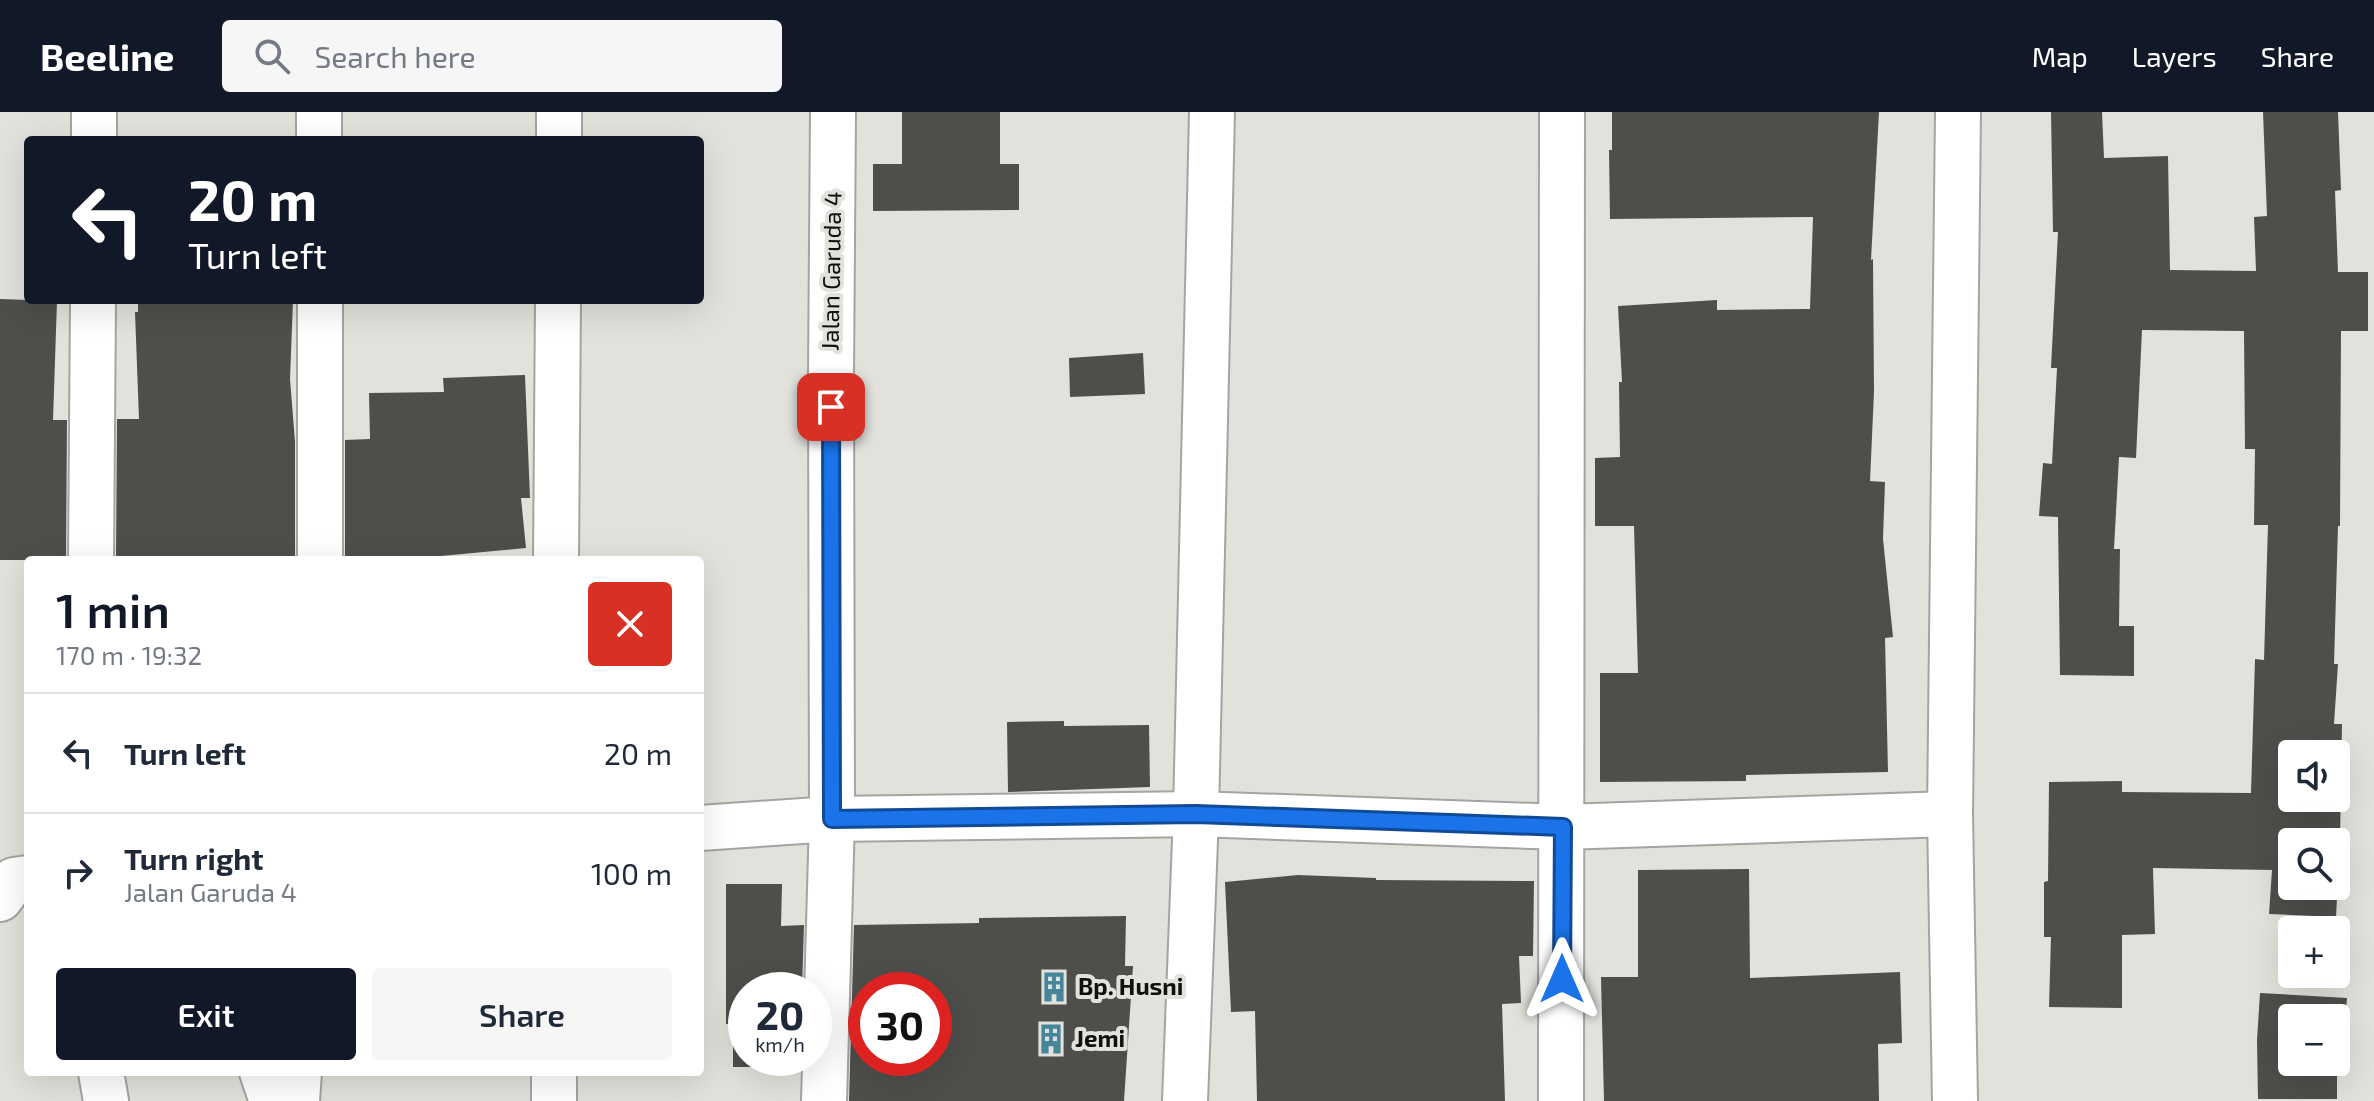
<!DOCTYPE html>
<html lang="en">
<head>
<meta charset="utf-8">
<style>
  :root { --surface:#fff; --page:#f6f6f7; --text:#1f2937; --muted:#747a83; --line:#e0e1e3; --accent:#111827 }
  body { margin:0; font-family:"Exo 2",sans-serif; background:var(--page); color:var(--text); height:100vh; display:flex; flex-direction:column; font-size:30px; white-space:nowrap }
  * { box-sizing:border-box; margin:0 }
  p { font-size:26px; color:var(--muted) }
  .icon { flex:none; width:44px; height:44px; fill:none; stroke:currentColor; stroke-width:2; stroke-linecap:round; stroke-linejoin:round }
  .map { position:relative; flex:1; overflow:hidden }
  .side { position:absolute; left:24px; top:444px; width:680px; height:520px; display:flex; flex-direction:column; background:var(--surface); border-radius:8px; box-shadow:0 8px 32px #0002 }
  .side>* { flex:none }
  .banner { position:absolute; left:24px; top:24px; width:680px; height:168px; border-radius:8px; box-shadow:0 8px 32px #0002; background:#111827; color:#fff; overflow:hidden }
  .tools { position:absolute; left:2278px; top:628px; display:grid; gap:16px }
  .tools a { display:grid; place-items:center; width:72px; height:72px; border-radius:8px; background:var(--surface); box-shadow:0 8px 32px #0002; font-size:40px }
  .speed { position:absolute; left:728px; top:860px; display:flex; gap:16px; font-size:40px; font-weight:700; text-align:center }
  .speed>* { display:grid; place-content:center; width:104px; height:104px; border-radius:50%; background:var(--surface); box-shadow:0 8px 32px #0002; line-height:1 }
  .speed small { font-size:20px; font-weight:400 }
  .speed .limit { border:12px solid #d22; background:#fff; color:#111 }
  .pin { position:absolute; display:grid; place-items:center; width:68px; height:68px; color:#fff; margin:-34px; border-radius:16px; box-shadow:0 4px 12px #0006 }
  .me { position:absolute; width:88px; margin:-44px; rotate:0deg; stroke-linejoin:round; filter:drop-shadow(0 0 6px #0008) }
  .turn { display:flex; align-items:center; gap:28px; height:168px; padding:0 32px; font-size:36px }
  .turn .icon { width:104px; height:104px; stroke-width:2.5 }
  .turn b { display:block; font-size:56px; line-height:68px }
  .round { display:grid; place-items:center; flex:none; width:84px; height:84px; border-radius:8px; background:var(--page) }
  .headline { display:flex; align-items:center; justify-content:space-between; height:136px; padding:0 32px }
  h1 { font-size:48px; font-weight:600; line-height:60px; color:var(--accent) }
  .button { display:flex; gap:16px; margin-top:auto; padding:16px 32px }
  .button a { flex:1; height:92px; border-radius:8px; background:var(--accent); color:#fff; font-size:32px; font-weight:600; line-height:92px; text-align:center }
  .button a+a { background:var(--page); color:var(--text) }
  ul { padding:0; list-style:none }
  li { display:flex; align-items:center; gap:24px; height:120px; padding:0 32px; border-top:2px solid var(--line) }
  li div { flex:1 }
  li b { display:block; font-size:30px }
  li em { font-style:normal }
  header { display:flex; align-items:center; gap:48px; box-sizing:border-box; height:112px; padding:0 40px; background:var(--accent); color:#fff }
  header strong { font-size:38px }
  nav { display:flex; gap:44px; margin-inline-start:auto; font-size:28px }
  .search { width:560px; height:72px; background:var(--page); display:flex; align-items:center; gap:20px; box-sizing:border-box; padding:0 28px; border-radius:8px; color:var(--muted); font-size:30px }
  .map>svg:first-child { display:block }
</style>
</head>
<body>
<header>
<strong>Beeline</strong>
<div class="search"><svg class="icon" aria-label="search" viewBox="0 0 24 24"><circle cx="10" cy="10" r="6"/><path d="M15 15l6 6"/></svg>Search here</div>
<nav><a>Map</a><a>Layers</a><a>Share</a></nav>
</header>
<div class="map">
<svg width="2374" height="989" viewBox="0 0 2374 989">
  <rect width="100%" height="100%" fill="#e2e1dc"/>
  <g fill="#4e4f4b" fill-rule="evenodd">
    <path d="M 902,0 L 1000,0 L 1000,52 L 1019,52 L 1019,98 L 873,99 L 873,52 L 902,52 Z"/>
    <path d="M 1612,0 L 1879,0 L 1871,148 L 1873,147 L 1874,280 L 1870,369 L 1885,370 L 1883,427 L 1893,525 L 1885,526 L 1888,660 L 1746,663 L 1746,669 L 1600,670 L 1600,561 L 1638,561 L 1634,414 L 1595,414 L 1595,346 L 1620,345 L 1619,270 L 1622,270 L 1618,194 L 1717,188 L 1717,198 L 1810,197 L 1813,105 L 1610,107 L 1609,38 L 1612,38 Z"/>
    <path d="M 2051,0 L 2102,0 L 2104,46 L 2168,44 L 2170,158 L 2256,159 L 2254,105 L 2267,104 L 2263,0 L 2338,0 L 2341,78 L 2335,79 L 2338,160 L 2368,160 L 2368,219 L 2341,219 L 2340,414 L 2338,414 L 2334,552 L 2338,552 L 2334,612 L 2342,612 L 2340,729 L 2336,805 L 2269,802 L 2272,758 L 2153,756 L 2155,822 L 2122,823 L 2122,896 L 2049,895 L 2051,825 L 2044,825 L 2044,770 L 2048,769 L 2049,670 L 2122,669 L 2122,680 L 2251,681 L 2255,547 L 2264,548 L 2268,413 L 2254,413 L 2255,337 L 2245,337 L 2244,219 L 2142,218 L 2136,346 L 2119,345 L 2114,437 L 2120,437 L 2119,514 L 2134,514 L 2134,564 L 2060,563 L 2058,405 L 2039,404 L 2043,351 L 2052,352 L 2057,256 L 2051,256 L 2058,120 L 2053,120 ZM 2292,642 L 2336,642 L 2336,686 L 2292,686 ZM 2292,730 L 2336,730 L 2336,774 L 2292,774 Z"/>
    <path d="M 0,187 L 57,189 L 53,308 L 67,308 L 66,448 L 0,448 Z"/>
    <path d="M 138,188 L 293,188 L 290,267 L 295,330 L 295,448 L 116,448 L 117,307 L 139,307 L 135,200 L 138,200 Z"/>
    <path d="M 1143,241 L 1145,282 L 1070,285 L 1069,246 Z"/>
    <path d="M 525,263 L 530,386 L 521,386 L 526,436 L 441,444 L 441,448 L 345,448 L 345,328 L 370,327 L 369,281 L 444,280 L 443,266 Z"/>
    <path d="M 1064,609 L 1064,614 L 1149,613 L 1150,675 L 1008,680 L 1007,610 Z"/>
    <path d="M 1749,757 L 1750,866 L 1900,860 L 1902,931 L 1878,932 L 1879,989 L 1604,989 L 1601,865 L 1638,865 L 1638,758 Z"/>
    <path d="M 1298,763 L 1376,766 L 1376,768 L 1534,769 L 1533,844 L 1519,844 L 1521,891 L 1502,892 L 1505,989 L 1257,989 L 1255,899 L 1231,900 L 1225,770 Z"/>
    <path d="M 726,772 L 782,772 L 781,814 L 804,813 L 802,878 L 746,878 L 746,946 L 800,946 L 800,955 L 733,955 L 733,912 L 726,912 Z"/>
    <path d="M 1126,804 L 1125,854 L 1133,854 L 1124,989 L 849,989 L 854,813 L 979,811 L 979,806 ZM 866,878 L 934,878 L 934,946 L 866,946 Z"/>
    <path d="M 2260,881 L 2347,886 L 2343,933 L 2337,933 L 2337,987 L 2258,987 L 2257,928 ZM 2292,906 L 2336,906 L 2336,950 L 2292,950 Z"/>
  </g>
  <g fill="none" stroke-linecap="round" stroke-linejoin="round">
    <g stroke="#a5a4a0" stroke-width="48">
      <g id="street">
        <path d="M 319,0 L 319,28"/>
        <path d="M 94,28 L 94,0"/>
        <path d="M 559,28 L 559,0"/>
        <path d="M 320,188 L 320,448"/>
        <path d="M 91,448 L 93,188"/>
        <path d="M 556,448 L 558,188"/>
        <path d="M 700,716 L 832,707 L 1196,702 L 1563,715 L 1950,702"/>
        <path d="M 0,787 L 14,768 L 28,766"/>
        <path d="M 101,960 L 106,989"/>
        <path d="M 262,960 L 272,989"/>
        <path d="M 554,960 L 554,989"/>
        <path d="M 297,989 L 299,960"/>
        <path d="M 824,989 L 832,707 L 831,263 L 833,0"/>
        <path d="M 1185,989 L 1196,702 L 1212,0"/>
        <path d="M 1561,989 L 1562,0"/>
        <path d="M 1955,989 L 1950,702 L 1958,0"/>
      </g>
    </g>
    <use href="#street" stroke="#fff" stroke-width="44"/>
  </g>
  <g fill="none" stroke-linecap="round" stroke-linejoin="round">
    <g stroke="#114b97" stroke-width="20">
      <path id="route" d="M 831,295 L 832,707 L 1196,702 L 1563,715 L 1562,867"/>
    </g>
    <use href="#route" stroke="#1a73e8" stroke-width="14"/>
  </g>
  <defs>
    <g id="building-bare" transform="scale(2.4)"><path d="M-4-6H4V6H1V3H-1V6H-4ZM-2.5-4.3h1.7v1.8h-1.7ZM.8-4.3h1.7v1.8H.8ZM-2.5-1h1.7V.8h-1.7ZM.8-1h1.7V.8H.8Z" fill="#458798" stroke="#e2e1dc" stroke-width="2.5" paint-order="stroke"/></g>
  </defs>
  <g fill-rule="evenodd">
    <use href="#building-bare" x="1054" y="875"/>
    <use href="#building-bare" x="1051" y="927"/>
  </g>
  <g text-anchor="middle" stroke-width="8" stroke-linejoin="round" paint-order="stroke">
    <g font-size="24" fill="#11100f" stroke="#e2e1dc">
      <text transform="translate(832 159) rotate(-89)" y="8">Jalan Garuda 4</text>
    </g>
    <g font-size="24" font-weight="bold" fill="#11100f" stroke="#e2e1dc" text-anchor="start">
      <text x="1078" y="883">Bp. Husni</text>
      <text x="1075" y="935">Jemi</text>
    </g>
  </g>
</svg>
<div class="tools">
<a><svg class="icon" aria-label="sound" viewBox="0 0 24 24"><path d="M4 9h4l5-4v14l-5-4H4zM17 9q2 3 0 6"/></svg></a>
<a><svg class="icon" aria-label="search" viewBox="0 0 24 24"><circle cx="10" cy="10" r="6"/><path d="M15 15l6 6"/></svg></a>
<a>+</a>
<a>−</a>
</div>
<div class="speed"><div>20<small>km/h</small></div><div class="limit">30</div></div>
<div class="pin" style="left:831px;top:295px;background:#d93025"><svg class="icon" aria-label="arrive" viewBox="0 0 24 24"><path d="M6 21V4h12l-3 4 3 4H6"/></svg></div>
<svg class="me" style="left:1562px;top:867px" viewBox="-20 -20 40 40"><path d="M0-17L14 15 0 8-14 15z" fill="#1a73e8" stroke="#fff" stroke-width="4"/></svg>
<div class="banner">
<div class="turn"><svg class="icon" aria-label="left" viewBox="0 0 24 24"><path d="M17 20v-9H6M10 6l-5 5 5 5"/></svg><div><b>20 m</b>Turn left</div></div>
</div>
<section class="side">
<div class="headline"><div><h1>1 min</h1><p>170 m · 19:32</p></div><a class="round" style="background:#d93025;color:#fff"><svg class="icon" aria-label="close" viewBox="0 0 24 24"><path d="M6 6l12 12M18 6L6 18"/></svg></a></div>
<ul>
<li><svg class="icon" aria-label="left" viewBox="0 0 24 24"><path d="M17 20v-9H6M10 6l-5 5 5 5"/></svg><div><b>Turn left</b></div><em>20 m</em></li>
<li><svg class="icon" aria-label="right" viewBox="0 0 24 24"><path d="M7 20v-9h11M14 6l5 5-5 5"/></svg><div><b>Turn right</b><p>Jalan Garuda 4</p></div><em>100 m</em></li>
</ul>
<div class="button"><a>Exit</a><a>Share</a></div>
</section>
</div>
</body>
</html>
